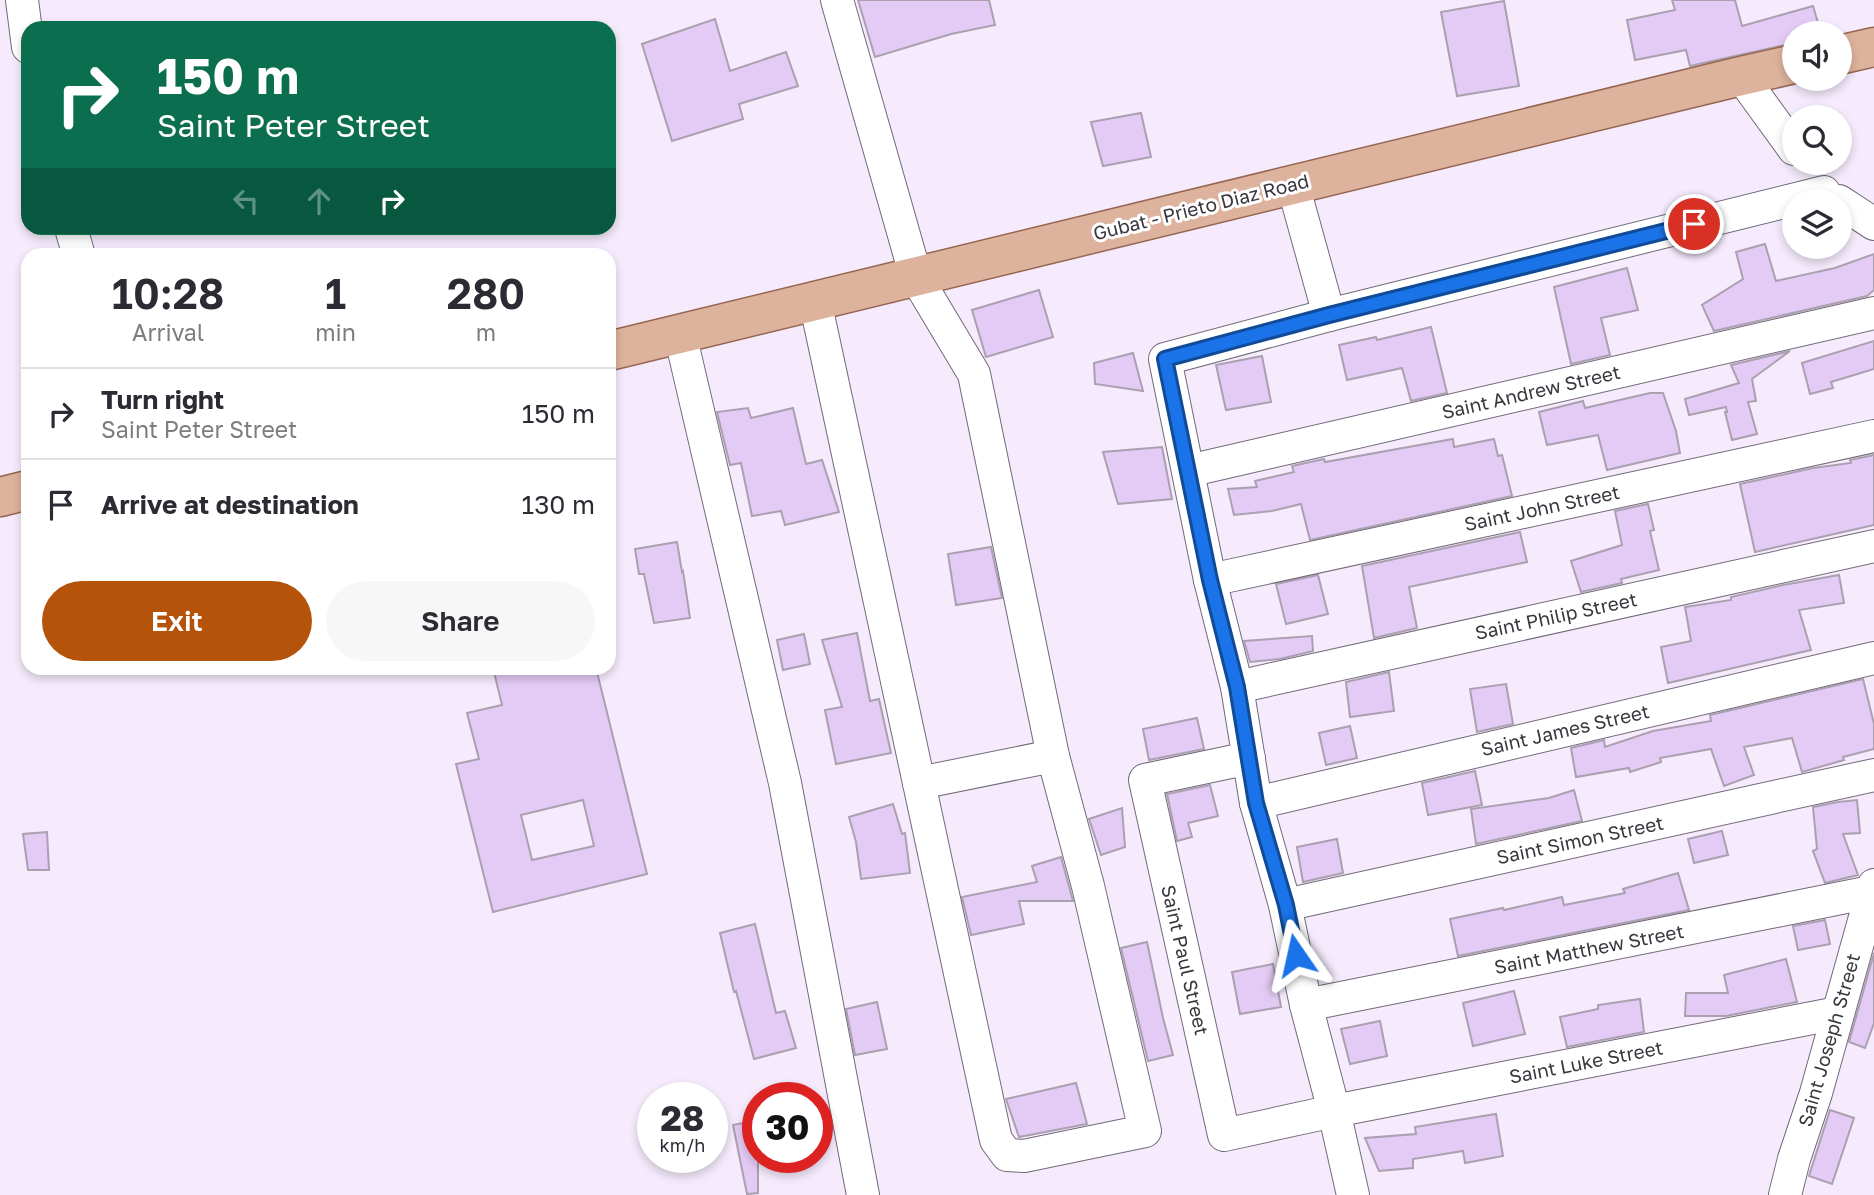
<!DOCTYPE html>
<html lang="en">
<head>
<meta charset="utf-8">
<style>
  :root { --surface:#fff; --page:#f7f7f7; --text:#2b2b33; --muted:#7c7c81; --line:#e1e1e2; --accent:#b45309 }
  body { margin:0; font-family:"Golos Text",sans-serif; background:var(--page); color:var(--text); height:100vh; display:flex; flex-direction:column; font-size:26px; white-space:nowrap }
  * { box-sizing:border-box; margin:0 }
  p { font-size:23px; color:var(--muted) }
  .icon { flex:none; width:38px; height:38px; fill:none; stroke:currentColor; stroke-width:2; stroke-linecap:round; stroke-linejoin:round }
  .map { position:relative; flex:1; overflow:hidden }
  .details { position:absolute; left:21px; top:248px; width:595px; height:427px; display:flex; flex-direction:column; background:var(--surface); border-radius:21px; box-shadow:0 4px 10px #0003 }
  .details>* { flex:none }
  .hud { position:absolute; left:21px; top:21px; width:595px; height:214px; border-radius:21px; box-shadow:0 4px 10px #0003; background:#0b6e4f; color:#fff; overflow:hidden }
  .tools { position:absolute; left:1782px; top:21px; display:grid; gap:14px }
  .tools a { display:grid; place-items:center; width:70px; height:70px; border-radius:50%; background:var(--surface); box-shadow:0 4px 10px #0003; font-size:35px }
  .speed { position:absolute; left:637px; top:1082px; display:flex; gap:14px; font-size:35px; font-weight:700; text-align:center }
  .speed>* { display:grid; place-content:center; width:91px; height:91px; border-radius:50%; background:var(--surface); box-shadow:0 4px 10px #0003; line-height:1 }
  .speed small { font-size:18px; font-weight:400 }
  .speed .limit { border:10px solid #d22; background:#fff; color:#111 }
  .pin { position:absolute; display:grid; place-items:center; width:60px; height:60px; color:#fff; margin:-30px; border:4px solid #fff; border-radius:50%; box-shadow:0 2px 7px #0007 }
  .me { position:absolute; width:77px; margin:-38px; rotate:349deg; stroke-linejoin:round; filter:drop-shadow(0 0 5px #0008) }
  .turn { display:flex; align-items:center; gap:24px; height:147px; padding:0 21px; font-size:32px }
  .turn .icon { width:91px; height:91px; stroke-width:2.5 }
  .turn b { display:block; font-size:49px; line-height:60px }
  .lanes { display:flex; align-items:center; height:66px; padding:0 21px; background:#0003; justify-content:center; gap:35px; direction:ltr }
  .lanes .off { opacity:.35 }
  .eta { display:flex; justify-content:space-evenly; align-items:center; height:119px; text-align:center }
  .eta b { font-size:42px; font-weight:600; line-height:49px }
  .cta { display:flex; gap:14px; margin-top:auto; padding:14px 21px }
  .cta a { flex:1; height:80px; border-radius:42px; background:var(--accent); color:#fff; font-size:28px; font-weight:600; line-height:80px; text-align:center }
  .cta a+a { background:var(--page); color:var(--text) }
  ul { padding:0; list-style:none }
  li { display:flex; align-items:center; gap:21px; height:91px; padding:0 21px; border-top:2px solid var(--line) }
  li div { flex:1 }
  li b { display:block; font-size:26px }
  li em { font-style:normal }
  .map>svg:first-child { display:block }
</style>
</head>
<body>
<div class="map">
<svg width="1874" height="1195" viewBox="0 0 1874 1195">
  <rect width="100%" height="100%" fill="#f5ebfd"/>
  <g fill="#e4cbf5" stroke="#aaa0b0" stroke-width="2" fill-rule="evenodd">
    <path d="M 858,0 L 989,0 L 995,25 L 951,34 L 875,57 Z"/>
    <path d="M 1672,0 L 1735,0 L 1742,26 L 1813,6 L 1821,33 L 1794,33 L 1794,43 L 1690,66 L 1686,50 L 1635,60 L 1627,20 L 1675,10 Z"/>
    <path d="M 1504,1 L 1519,86 L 1457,96 L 1441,12 Z"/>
    <path d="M 715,19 L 730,71 L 786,52 L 798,86 L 739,104 L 743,119 L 672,141 L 642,44 Z"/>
    <path d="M 1141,113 L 1151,157 L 1103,166 L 1091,122 Z"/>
    <path d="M 1765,244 L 1776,281 L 1835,268 L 1874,254 L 1874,290 L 1867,296 L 1714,331 L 1702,305 L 1743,279 L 1736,252 Z"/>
    <path d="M 1627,268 L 1638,310 L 1601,318 L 1610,355 L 1571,364 L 1554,287 Z"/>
    <path d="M 1039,290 L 1053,337 L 986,357 L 972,310 Z"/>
    <path d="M 1431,327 L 1447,393 L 1411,401 L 1402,368 L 1347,380 L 1339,345 L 1376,337 L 1377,340 Z"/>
    <path d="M 1874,341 L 1874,369 L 1831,382 L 1833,388 L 1810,394 L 1802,363 Z"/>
    <path d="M 1790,351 L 1752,379 L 1756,401 L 1748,402 L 1757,434 L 1732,440 L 1725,412 L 1727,412 L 1726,407 L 1689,415 L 1685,399 L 1739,383 L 1731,365 Z"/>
    <path d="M 1133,353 L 1143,391 L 1095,384 L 1094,363 Z"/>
    <path d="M 1262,356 L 1271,402 L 1226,410 L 1216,365 Z"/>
    <path d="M 1650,393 L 1663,393 L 1676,431 L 1680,453 L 1607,470 L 1598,435 L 1547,445 L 1539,412 L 1583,401 L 1585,408 Z"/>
    <path d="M 748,408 L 751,418 L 793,408 L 806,464 L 822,460 L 839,512 L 785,525 L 781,511 L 752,516 L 741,463 L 730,465 L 717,412 Z"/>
    <path d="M 1453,439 L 1454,447 L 1494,439 L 1498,456 L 1502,455 L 1512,496 L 1310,540 L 1301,504 L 1272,511 L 1234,515 L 1228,489 L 1257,487 L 1255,481 L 1294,472 L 1292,466 L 1324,459 L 1325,462 Z"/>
    <path d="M 1162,447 L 1172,499 L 1118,504 L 1103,452 Z"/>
    <path d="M 1874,455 L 1874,525 L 1755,552 L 1740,484 L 1813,468 L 1851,463 L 1850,460 Z"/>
    <path d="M 1648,504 L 1654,530 L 1650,531 L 1659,570 L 1621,579 L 1622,583 L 1581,592 L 1571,561 L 1622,545 L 1615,511 Z"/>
    <path d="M 1520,532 L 1527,562 L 1409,587 L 1417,628 L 1374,638 L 1362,566 Z"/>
    <path d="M 677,542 L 682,572 L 683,571 L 690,618 L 654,623 L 644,574 L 639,574 L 635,549 Z"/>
    <path d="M 991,547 L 1002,598 L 956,605 L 948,554 Z"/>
    <path d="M 1318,575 L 1328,614 L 1286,624 L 1276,584 Z"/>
    <path d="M 1839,575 L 1844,603 L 1799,610 L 1811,650 L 1668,683 L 1661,647 L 1691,641 L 1685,607 L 1731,600 L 1731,597 L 1783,585 Z"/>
    <path d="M 857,633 L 870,701 L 879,699 L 891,753 L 836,764 L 825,710 L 842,707 L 822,640 Z"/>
    <path d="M 804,634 L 810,664 L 783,670 L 777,640 Z"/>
    <path d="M 1312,636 L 1313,651 L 1280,659 L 1250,662 L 1244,641 Z"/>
    <path d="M 493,668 L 596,668 L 647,874 L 493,912 L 456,764 L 479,759 L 467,713 L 502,705 ZM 583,800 L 594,846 L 532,860 L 521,815 Z"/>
    <path d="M 1389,672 L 1394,711 L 1350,717 L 1346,682 Z"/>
    <path d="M 1863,679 L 1874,724 L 1874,749 L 1843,757 L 1844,760 L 1802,772 L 1792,738 L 1744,747 L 1754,775 L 1724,786 L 1711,749 L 1660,758 L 1661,762 L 1630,772 L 1629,768 L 1576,777 L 1571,748 L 1604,740 L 1605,747 L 1653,731 L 1711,721 L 1710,715 Z"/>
    <path d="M 1506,684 L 1513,724 L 1477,732 L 1470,689 Z"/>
    <path d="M 1197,718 L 1204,749 L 1149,760 L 1143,729 Z"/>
    <path d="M 1350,726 L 1357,758 L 1326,765 L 1319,733 Z"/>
    <path d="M 1475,771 L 1482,805 L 1428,815 L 1422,783 Z"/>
    <path d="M 1210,785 L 1218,816 L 1188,823 L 1192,837 L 1177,841 L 1167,794 Z"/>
    <path d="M 1574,790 L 1582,821 L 1476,844 L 1471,809 L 1549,798 Z"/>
    <path d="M 1857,800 L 1860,833 L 1843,834 L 1858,875 L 1825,883 L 1813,851 L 1817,849 L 1813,807 L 1838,802 Z"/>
    <path d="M 893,804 L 902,834 L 905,833 L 910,873 L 861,879 L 856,842 L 849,817 Z"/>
    <path d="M 1122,808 L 1125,847 L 1101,855 L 1089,819 Z"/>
    <path d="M 1722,831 L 1728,855 L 1694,863 L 1688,839 Z"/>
    <path d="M 47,832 L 49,870 L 28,870 L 23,834 Z"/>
    <path d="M 1337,839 L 1343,873 L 1303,882 L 1297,847 Z"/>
    <path d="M 1061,857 L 1073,901 L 1019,901 L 1024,924 L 971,935 L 962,897 L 1037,882 L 1032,866 Z"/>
    <path d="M 1678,873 L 1689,910 L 1458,956 L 1450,919 L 1503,908 L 1504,910 L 1562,897 L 1564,905 L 1625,893 L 1623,889 Z"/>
    <path d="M 1825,920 L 1830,944 L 1798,950 L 1793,926 Z"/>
    <path d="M 755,924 L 776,1013 L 785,1011 L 796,1048 L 754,1059 L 736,991 L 734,992 L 720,933 Z"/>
    <path d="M 1147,942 L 1163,1018 L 1173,1055 L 1148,1061 L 1121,948 Z"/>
    <path d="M 1874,953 L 1874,1023 L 1865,1048 L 1849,1042 Z"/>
    <path d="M 1786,959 L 1797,1002 L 1726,1016 L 1685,1016 L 1686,993 L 1728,993 L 1724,975 Z"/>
    <path d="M 1273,964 L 1281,1007 L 1240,1014 L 1232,972 Z"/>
    <path d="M 1514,991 L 1525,1034 L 1473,1046 L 1463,1003 Z"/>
    <path d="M 1640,999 L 1644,1032 L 1567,1047 L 1560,1017 L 1598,1009 L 1598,1005 Z"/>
    <path d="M 877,1002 L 887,1049 L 855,1055 L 846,1009 Z"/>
    <path d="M 1380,1021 L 1387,1056 L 1350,1064 L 1341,1029 Z"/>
    <path d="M 1076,1083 L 1087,1124 L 1019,1137 L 1006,1099 Z"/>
    <path d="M 1830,1110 L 1854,1118 L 1832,1184 L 1809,1176 Z"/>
    <path d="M 1496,1114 L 1503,1156 L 1465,1163 L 1463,1151 L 1413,1159 L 1413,1168 L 1379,1171 L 1365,1138 L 1416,1134 L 1415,1127 Z"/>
    <path d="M 758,1120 L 758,1193 L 747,1194 L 733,1125 Z"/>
  </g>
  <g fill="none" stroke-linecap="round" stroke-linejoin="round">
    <g stroke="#726979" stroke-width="34">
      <g id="minor">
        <path d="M 22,0 L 28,47"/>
        <path d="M 1741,76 L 1794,149"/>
        <path d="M 1293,185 L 1329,315"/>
        <path d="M 1839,201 L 1874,224"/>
        <path d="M 71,228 L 79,256"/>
        <path d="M 815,301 L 996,1140 L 1007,1155 L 1024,1156 L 1145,1131 L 1088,886 L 1053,756 L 974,374 L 916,277 L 837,0"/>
        <path d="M 680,334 L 785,783 L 863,1195"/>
        <path d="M 1188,471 L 1874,313"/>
        <path d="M 1210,580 L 1874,436"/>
        <path d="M 1237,687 L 1874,546"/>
        <path d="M 1249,758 L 1145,780 L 1224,1135 L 1334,1111 L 1838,1013"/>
        <path d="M 919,783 L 1053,756"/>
        <path d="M 1256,803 L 1874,658"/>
        <path d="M 1285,905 L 1874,775"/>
        <path d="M 1306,1005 L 1871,892"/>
        <path d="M 1353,1195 L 1334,1111 L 1306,1005 L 1285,905 L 1256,803 L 1237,687 L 1210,580 L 1165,359 L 1329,315 L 1824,192"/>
        <path d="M 1785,1195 L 1794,1159 L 1816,1093 L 1874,885"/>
      </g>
    </g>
    <g stroke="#966651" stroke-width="41">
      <g id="major">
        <path d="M 1839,55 L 1874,47"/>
        <path d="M 609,351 L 1741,76 L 1794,64"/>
        <path d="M 0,497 L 28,490"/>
      </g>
    </g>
    <use href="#minor" stroke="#fff" stroke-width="32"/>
    <use href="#major" stroke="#ddb39d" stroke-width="38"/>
  </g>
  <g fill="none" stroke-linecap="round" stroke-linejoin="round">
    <g stroke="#114b97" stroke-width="18">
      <path id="route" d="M 1296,955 L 1286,905 L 1256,803 L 1237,687 L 1210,580 L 1165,359 L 1329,315 L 1694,224"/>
    </g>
    <use href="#route" stroke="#1a73e8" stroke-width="12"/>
  </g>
  <g text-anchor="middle" stroke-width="6" stroke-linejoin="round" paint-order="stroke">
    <g font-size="19" fill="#3a363d" stroke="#fff">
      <text transform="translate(1201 207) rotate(-14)" y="7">Gubat - Prieto Diaz Road</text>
      <text transform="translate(1531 392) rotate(-13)" y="7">Saint Andrew Street</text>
      <text transform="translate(1542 508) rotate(-12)" y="7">Saint John Street</text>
      <text transform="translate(1556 616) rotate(-12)" y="7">Saint Philip Street</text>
      <text transform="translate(1565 730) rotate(-13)" y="7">Saint James Street</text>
      <text transform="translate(1580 840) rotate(-12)" y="7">Saint Simon Street</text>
      <text transform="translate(1589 949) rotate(-11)" y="7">Saint Matthew Street</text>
      <text transform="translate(1185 960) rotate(77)" y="7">Saint Paul Street</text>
      <text transform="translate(1829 1040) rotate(-74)" y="7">Saint Joseph Street</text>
      <text transform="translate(1586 1062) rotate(-11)" y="7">Saint Luke Street</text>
    </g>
  </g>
</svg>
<div class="tools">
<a><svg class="icon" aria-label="sound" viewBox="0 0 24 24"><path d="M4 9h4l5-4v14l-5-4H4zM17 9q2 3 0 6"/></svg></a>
<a><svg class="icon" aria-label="search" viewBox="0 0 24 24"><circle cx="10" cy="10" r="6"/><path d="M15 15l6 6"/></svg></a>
<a><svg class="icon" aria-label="layers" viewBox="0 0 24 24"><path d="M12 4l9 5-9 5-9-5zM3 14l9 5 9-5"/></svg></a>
</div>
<div class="speed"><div>28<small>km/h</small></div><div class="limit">30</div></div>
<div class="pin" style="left:1694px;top:224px;background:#d93025"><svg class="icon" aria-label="arrive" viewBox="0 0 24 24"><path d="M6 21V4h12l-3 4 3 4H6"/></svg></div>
<svg class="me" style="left:1296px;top:955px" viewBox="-20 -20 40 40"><path d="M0-17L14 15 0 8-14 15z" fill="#1a73e8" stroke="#fff" stroke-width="4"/></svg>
<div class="hud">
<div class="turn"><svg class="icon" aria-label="right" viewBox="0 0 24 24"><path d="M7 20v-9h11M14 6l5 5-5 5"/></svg><div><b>150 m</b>Saint Peter Street</div></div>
<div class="lanes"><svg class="icon off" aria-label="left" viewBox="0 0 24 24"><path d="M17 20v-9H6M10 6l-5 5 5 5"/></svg><svg class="icon off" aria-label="ahead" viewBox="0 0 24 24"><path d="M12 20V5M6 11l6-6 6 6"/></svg><svg class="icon" aria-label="right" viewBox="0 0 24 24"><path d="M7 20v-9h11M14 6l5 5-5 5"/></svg></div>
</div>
<section class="details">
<div class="eta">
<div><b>10:28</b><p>Arrival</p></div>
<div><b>1</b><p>min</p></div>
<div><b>280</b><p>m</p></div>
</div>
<ul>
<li><svg class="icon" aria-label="right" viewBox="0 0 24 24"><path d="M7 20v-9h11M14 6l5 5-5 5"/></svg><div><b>Turn right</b><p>Saint Peter Street</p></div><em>150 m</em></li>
<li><svg class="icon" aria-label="arrive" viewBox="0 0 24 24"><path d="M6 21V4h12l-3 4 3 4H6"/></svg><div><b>Arrive at destination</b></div><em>130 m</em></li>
</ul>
<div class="cta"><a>Exit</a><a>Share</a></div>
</section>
</div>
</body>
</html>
